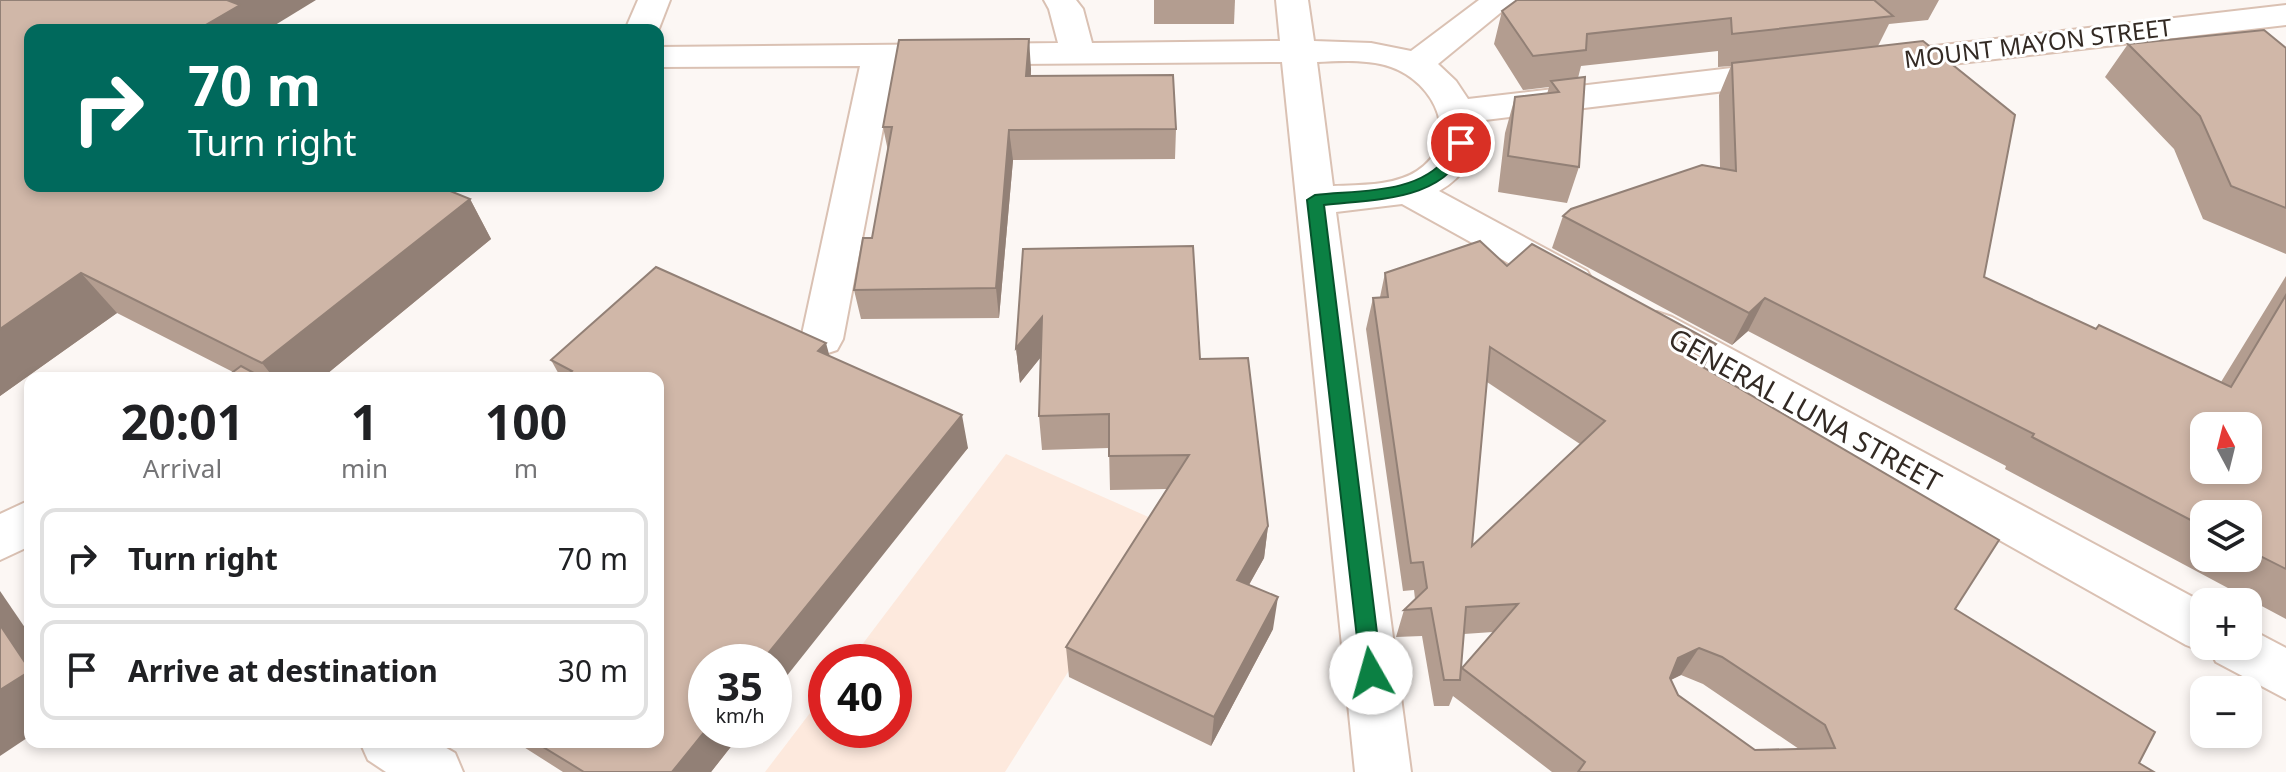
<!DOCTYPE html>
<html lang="en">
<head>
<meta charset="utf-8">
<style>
  :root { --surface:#fff; --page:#f2f2f2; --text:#202124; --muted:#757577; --line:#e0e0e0 }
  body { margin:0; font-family:"Noto Sans",sans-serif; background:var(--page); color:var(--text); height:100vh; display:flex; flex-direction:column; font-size:30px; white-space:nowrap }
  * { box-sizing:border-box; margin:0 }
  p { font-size:26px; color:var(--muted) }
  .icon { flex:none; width:44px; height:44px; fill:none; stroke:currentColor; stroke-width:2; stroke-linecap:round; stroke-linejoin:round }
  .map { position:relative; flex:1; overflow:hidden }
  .drawer { position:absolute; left:24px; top:372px; width:640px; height:376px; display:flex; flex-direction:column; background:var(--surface); border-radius:16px; box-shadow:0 4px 12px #0003 }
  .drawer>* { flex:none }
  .guide { position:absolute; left:24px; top:24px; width:640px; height:168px; border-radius:16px; box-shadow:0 4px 12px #0003; background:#00695c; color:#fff; overflow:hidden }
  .needle { width:52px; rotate:353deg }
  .controls { position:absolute; left:2190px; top:412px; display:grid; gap:16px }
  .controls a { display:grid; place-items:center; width:72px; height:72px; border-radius:16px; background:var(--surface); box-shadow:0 4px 12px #0003; font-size:40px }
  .speed { position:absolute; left:688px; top:644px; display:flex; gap:16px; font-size:40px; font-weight:700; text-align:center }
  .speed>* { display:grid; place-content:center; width:104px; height:104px; border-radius:50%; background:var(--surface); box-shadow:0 4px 12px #0003; line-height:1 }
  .speed small { font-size:20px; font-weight:400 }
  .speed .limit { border:12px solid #d22; background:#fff; color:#111 }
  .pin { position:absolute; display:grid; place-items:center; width:68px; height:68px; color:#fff; margin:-34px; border:4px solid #fff; border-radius:50%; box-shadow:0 2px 8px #0007 }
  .me { position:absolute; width:88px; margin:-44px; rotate:353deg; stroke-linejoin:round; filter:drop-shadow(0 0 6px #0008) }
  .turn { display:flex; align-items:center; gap:28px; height:168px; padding:0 32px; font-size:36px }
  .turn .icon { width:104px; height:104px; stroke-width:2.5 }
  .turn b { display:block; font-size:56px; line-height:68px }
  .eta { display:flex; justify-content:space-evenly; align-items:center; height:136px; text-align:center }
  .eta b { font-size:48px; font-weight:700; line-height:56px }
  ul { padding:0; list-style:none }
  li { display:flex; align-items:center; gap:24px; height:100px; margin:0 16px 12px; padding:0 16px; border:4px solid var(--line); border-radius:16px }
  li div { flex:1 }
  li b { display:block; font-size:30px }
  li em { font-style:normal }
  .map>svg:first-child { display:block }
</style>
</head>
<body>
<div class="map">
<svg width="2286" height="772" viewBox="0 0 2286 772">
  <rect width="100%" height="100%" fill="#fcf7f4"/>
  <path fill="#fde9dd" d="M 1006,454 L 1162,523 L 1005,772 L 765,772 L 826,692 L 826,730 L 894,730 L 894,662 L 849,662 Z"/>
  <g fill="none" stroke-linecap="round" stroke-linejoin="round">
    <g stroke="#dac1b3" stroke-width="4">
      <g id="minor">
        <path d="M 638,0 L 670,0 L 658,31 L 625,30 Z"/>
        <path d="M 1044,0 L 1076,0 L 1083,9 L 1092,43 L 1280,41 L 1276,0 L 1308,0 L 1314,41 L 1371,43 L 1411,51 L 1479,0 L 1516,0 L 1438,64 L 1456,81 L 1468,99 L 1783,62 L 1795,65 L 1800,73 L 1795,81 L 1783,84 L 1477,121 C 1479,151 1466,176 1439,191 L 1587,271 L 1593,281 L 1587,291 L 1573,296 L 1559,291 L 1402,204 L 1336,212 L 1411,772 L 1355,772 L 1282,62 L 895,65 L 843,339 L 837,350 L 822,355 L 807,350 L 801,339 L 860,66 L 658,67 L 658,47 L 1058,43 L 1049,9 ZM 1317,62 C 1340,61 1368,59 1391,67 C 1435,82 1463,141 1417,171 C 1394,186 1360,185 1333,186 Z"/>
        <path d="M 2286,5 L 2286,25 L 1883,72 L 1871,69 L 1866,62 L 1871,55 L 1883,52 Z"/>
        <path d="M 1657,312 L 1672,317 L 2204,603 L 2204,646 L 2248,646 L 2248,628 L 2286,648 L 2286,699 L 2216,662 L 2210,650 L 2204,652 L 2186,645 L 1642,339 L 1636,328 L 1642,317 Z"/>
        <path d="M 30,500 L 30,546 L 0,560 L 0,514 Z"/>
        <path d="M 360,742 L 436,742 L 455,753 L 463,772 L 386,772 L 368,760 Z"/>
      </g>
    </g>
    <use href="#minor" fill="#fff" fill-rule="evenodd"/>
  </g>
  <g fill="#b39d90" fill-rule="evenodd">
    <path d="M 1154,0 L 1235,0 L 1234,24 L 1154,24 Z"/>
    <path d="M 1517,0 L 1939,0 L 1928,20 L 1889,24 L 1878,46 L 1984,277 L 2095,329 L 2099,325 L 2221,382 L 2286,276 L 2286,619 L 2005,469 L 2006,466 L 1748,331 L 1732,345 L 1552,248 L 1563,216 L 1720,168 L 1719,95 L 1731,66 L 1718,67 L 1718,51 L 1581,66 L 1578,78 L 1579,167 L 1567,203 L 1498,192 L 1505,133 L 1515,97 L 1547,94 L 1549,87 L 1523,90 L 1494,44 L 1502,11 ZM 2204,514 L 2248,514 L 2248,558 L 2204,558 Z"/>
    <path d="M 30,30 L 470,199 L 491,239 L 322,378 L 225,378 L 233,372 L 117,313 L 0,396 Z"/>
    <path d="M 2128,44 L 2286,48 L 2286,254 L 2203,219 L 2174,149 L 2105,77 Z"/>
    <path d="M 1031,69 L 1031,76 L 1176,129 L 1175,159 L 1013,160 L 999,318 L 861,319 L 854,290 L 872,238 L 888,151 L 883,127 Z"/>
    <path d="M 1507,266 L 1716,344 L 1704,368 L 1955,609 L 2139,763 L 2154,772 L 1552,772 L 1453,696 L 1449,706 L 1434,706 L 1422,636 L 1396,637 L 1404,610 L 1415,599 L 1414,590 L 1403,591 L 1366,329 L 1373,298 L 1380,297 L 1385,273 ZM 1487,382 L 1580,444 L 1472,546 ZM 1493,632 L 1462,668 L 1460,671 L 1464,634 ZM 1681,675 L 1703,684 L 1799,749 L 1755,750 L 1678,695 L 1671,680 Z"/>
    <path d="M 1016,348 L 1200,359 L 1268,526 L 1264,558 L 1249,585 L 1273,629 L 1211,746 L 1069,677 L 1066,647 L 1167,489 L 1110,490 L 1109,448 L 1042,450 L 1039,416 L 1040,358 L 1020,383 Z"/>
    <path d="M 829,355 L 968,448 L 706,730 L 744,730 L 711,772 L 563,772 L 519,744 L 517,742 L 658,742 L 658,378 L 561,378 L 551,360 Z"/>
  </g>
  <g fill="#928076">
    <path d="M 227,0 L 316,0 L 267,30 L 197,30 Z"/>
    <path d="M 1029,39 L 1031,69 L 1029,106 L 1026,76 Z"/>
    <path d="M 1009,130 L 1013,160 L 999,318 L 996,288 Z"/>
    <path d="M 470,199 L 491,239 L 322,378 L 274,378 L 262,363 Z"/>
    <path d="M 81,273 L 117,313 L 0,396 L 0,329 Z"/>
    <path d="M 1765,298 L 1748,331 L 1732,345 L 1749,313 Z"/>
    <path d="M 1042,317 L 1045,352 L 1020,383 L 1016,348 Z"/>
    <path d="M 826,343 L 835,376 L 818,351 Z"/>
    <path d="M 1716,344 L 1700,375 L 1696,363 Z"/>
    <path d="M 962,415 L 968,448 L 774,692 L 774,662 L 761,662 Z"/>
    <path d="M 1268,526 L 1264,558 L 1234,611 L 1237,580 Z"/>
    <path d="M 0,591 L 30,635 L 30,670 L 0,625 Z"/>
    <path d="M 1278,597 L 1273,629 L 1211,746 L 1214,717 Z"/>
    <path d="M 1699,648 L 1681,675 L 1660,685 L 1678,658 Z"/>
    <path d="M 30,671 L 30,736 L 0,756 L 0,690 Z"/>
    <path d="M 706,730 L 744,730 L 711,772 L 672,772 Z"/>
  </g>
  <g fill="#d0b7a8" stroke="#928076" stroke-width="2" fill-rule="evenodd">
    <path d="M 0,0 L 227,0 L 240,5 L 197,30 L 30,30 L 30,186 L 438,186 L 470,199 L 262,363 L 81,273 L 0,329 Z"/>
    <path d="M 1517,0 L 1874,0 L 1893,16 L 1732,34 L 1731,18 L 1587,34 L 1586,50 L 1533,56 L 1502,11 Z"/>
    <path d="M 2264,30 L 2286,48 L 2286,208 L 2231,186 L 2200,116 L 2128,44 Z"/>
    <path d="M 1029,39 L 1026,76 L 1173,75 L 1176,129 L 1009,130 L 996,288 L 854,290 L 863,238 L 872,238 L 892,127 L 883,127 L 899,40 Z"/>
    <path d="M 1923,41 L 2015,115 L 1984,277 L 2096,329 L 2099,325 L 2231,387 L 2286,295 L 2286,569 L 2248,550 L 2248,514 L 2204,514 L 2204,527 L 2032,437 L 2034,434 L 1765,298 L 1749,313 L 1563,216 L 1571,209 L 1702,165 L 1736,171 L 1732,63 ZM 2204,426 L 2248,426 L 2248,470 L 2204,470 Z"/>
    <path d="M 1585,77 L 1579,167 L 1508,156 L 1515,97 L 1559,92 L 1551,81 Z"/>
    <path d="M 1480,241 L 1507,266 L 1532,244 L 1716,344 L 1696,363 L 1999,540 L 1955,609 L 2155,732 L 2139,763 L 2154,772 L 1578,772 L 1585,762 L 1462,668 L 1518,604 L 1466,607 L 1460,680 L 1444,680 L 1431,608 L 1404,610 L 1427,588 L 1423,562 L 1411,563 L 1373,298 L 1388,297 L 1385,273 ZM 1490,347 L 1605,421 L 1472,546 ZM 1699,648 L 1722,657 L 1825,725 L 1835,748 L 1755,750 L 1678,695 L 1670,678 L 1678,658 Z"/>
    <path d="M 1193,246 L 1200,359 L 1248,358 L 1268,526 L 1237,580 L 1278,597 L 1214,717 L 1066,647 L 1189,455 L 1109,456 L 1109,414 L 1039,416 L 1042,317 L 1016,348 L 1023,249 Z"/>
    <path d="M 656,267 L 826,343 L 818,351 L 962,415 L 761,662 L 706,662 L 706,730 L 672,772 L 584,772 L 535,742 L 658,742 L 658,378 L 564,378 L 572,371 L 551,360 Z"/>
    <path d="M 241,366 L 263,378 L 225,378 Z"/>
    <path d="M 0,625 L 30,670 L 30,671 L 0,690 Z"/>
  </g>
  <path fill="#0b8043" stroke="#07532c" stroke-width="2" d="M 1461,138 L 1468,143 C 1448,202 1375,199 1324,205 L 1382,673 L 1379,680 L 1371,683 L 1364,680 L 1361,673 L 1307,200 L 1315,195 C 1358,190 1418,195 1447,157 C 1451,152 1453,145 1455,140 Z"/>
  <g text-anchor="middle" stroke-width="6" stroke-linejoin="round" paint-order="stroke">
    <g font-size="24" fill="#332a24" stroke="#fff">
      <text transform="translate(2038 44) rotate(-7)" y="8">MOUNT MAYON STREET</text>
    </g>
    <g font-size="28" fill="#332a24" stroke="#fff">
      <text transform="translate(1805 410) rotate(29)" y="10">GENERAL LUNA STREET</text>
    </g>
  </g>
</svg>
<div class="controls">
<a><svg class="needle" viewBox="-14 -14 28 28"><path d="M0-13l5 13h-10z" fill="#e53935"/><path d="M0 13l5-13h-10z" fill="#757577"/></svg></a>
<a><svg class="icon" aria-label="layers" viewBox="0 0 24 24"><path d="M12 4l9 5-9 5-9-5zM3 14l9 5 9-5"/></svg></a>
<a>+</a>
<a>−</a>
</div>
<div class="speed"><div>35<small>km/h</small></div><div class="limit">40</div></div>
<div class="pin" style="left:1461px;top:143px;background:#d93025"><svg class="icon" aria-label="arrive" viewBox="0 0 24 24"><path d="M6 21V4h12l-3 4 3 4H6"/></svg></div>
<svg class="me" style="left:1371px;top:673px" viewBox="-20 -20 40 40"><circle r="19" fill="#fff"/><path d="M0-13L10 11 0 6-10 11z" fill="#0b8043"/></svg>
<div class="guide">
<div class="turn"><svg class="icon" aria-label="right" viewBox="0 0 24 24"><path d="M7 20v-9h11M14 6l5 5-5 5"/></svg><div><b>70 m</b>Turn right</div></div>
</div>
<section class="drawer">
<div class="eta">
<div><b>20:01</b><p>Arrival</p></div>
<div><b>1</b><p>min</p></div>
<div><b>100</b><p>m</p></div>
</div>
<ul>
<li><svg class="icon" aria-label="right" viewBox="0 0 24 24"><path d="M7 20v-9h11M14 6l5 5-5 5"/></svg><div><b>Turn right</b></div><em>70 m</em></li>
<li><svg class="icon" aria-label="arrive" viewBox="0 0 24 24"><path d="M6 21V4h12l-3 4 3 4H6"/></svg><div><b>Arrive at destination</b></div><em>30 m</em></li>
</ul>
</section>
</div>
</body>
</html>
